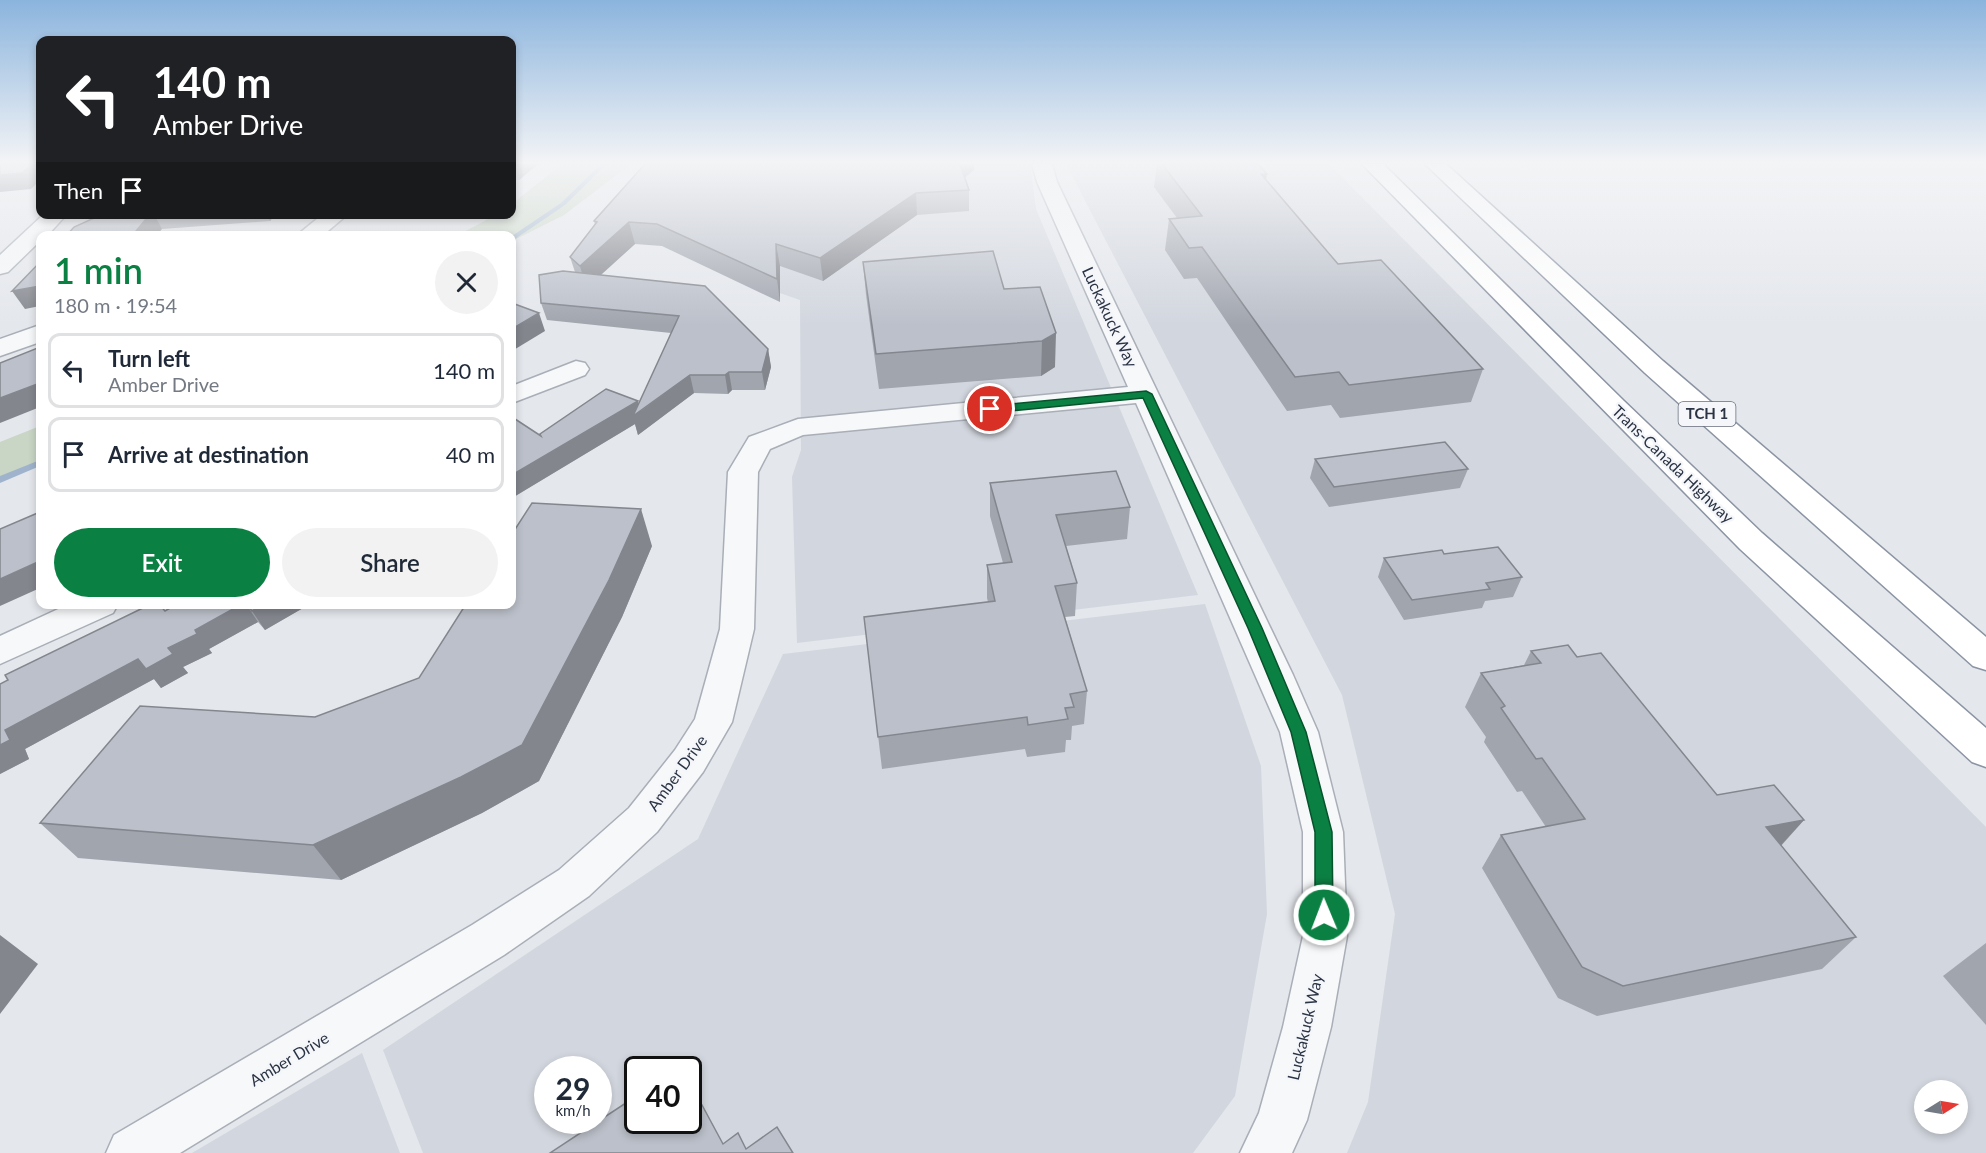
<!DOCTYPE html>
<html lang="en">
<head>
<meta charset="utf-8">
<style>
  :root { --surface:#fff; --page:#f2f2f3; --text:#1f2937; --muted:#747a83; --line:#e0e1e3; --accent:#0b8043 }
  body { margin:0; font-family:Lato,sans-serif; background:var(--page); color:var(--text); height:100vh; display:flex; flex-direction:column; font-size:22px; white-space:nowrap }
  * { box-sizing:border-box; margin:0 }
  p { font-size:20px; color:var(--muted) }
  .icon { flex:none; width:33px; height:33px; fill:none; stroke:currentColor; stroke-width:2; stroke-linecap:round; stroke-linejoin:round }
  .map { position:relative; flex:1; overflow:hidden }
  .sheet { position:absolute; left:36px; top:231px; width:480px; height:378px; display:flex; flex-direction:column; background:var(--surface); border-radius:12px; box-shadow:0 3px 9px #0003 }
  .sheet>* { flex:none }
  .hud { position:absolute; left:36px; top:36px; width:480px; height:183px; border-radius:12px; box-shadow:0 3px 9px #0003; background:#202124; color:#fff; overflow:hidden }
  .needle { width:39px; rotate:79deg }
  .tools { position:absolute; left:1914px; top:1080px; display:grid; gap:12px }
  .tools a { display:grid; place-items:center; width:54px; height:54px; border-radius:50%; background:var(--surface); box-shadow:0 3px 9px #0003; font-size:30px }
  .speed { position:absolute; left:534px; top:1056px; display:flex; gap:12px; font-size:30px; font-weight:700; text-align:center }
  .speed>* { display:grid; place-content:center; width:78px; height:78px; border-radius:50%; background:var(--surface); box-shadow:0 3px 9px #0003; line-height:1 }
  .speed small { font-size:15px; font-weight:400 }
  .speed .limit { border:3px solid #111; border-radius:9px; background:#fff; color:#111 }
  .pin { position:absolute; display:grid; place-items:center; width:51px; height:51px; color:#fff; margin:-26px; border:3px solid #fff; border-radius:50%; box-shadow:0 2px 6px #0007 }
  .me { position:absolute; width:66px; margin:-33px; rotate:359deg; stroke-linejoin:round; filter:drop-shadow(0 0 4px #0008) }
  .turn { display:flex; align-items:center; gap:21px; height:126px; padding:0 18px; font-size:27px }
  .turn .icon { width:78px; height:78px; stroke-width:2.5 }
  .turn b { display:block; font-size:42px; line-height:51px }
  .then { display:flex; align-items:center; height:57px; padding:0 18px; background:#0003; gap:12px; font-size:22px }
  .round { display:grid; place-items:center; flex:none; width:63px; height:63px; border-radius:32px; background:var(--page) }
  .headline { display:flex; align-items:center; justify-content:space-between; height:102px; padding:0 18px }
  h1 { font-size:36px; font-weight:600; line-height:45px; color:var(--accent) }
  .button { display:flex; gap:12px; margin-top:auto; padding:12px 18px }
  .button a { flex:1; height:69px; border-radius:36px; background:var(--accent); color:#fff; font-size:24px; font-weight:600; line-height:69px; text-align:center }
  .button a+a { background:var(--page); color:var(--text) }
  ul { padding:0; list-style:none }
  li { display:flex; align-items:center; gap:18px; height:75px; margin:0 12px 9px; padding:0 6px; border:3px solid var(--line); border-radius:12px }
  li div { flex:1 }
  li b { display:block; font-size:22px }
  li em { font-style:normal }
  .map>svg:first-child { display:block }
</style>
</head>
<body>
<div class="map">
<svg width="1986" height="1153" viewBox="0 0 1986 1153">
  <rect width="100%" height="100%" fill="#e4e7ec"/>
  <g fill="#d2d6de" fill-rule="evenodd">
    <path d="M 901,164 L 1030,164 L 1036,209 L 1198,595 L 797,643 L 792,477 L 801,450 L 800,300 L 737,278 Z"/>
    <path d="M 1066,164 L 1329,164 L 1986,827 L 1986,1153 L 1347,1153 L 1368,1102 L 1395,914 L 1342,695 ZM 1924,1090 L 1958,1090 L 1958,1124 L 1924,1124 Z"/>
    <path d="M 1205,604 L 1261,766 L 1267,914 L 1235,1096 L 1193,1153 L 423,1153 L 383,1050 L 698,839 L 783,654 ZM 548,1070 L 598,1070 L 598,1120 L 548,1120 ZM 638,1070 L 688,1070 L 688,1120 L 638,1120 Z"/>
    <path d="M 362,1053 L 400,1153 L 192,1153 Z"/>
  </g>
  <g fill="#c9d6c5">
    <path d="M 562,164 L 631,164 L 564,215 L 512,241 L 512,236 L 458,235 L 496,215 L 512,214 L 512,204 Z"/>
    <path d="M 40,426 L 40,463 L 0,479 L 0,442 Z"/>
  </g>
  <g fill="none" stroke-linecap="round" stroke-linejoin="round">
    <g fill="#9fb4cc" fill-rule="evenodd">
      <path d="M 601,164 L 607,164 L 565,205 L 512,241 L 512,236 L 561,203 Z"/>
      <path d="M 40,460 L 40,466 L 0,483 L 0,476 Z"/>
    </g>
    <g stroke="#a9aeb7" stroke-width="3">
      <g id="minor">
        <path d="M 1032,164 L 1052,164 L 1057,182 L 1293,675 L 1318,732 L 1343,832 L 1347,936 L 1331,1027 L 1307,1120 L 1292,1153 L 1240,1153 L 1259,1113 L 1283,1027 L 1303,936 L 1303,832 L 1280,732 L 1136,403 L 803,435 L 770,449 L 758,472 L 754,629 L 732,722 L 703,772 L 657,832 L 589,896 L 504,955 L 180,1153 L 106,1153 L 114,1135 L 472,925 L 559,870 L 629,808 L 675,750 L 695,719 L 720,629 L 728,472 L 749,437 L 798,419 L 1128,387 L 1037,182 Z"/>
        <path d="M 44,214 L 67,214 L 47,236 L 40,236 L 40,241 L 8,272 L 0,274 L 0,255 Z"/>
        <path d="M 323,214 L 348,214 L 322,236 L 296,236 Z"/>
        <path d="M 40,325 L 40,342 L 0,356 L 0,339 Z"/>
        <path d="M 576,361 L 585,363 L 589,369 L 585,375 L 512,403 L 512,386 Z"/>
        <path d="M 69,604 L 118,604 L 113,613 L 0,664 L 0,636 Z"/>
      </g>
    </g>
    <g stroke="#8b94a3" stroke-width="3">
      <g id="highway">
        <path d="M 1362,164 L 1383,164 L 1624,401 L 1762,533 L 1986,728 L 1986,767 L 1972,762 L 1740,549 Z"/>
        <path d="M 1425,164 L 1446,164 L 1663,361 L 1986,637 L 1986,670 L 1973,666 L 1645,373 Z"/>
      </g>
    </g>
    <use href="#minor" fill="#f7f8fa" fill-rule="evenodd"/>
    <use href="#highway" fill="#fff" fill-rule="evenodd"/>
  </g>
  <g fill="#a1a5ae">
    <path d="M 512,164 L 538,164 L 519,180 L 514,180 L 512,181 Z"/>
    <path d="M 645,164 L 974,164 L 974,170 L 965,177 L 969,190 L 969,211 L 917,215 L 823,281 L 780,266 L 780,302 L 662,246 L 635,244 L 601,275 L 768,349 L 771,367 L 765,390 L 732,390 L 728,394 L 694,393 L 638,435 L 635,424 L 512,498 L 541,435 L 639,404 L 671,333 L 547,320 L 541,303 L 575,272 L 570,257 L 595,225 L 594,221 Z"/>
    <path d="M 1157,164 L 1258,164 L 1266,181 L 1338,264 L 1483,369 L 1471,402 L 1340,418 L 1331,405 L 1287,411 L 1197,278 L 1184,279 L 1165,250 L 1169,219 L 1177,218 L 1154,187 Z"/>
    <path d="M 103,214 L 302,214 L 300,217 L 273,217 L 270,221 L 162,229 Z"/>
    <path d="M 863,262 L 1004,289 L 1040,287 L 1055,367 L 1041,376 L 879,389 L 866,295 Z"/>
    <path d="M 1315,459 L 1468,469 L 1460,488 L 1329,507 L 1310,478 Z"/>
    <path d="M 990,483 L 1130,507 L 1127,539 L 1066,546 L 1077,583 L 1075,616 L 1065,617 L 1087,691 L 1084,724 L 1072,726 L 1071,740 L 1066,740 L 1065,752 L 1027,757 L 1025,749 L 882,769 L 864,617 L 988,602 L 987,598 L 987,565 L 1003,563 L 990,516 Z"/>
    <path d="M 652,546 L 622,617 L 539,781 L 482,813 L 341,880 L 78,858 L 40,823 L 419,678 Z"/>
    <path d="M 1444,554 L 1522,577 L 1513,597 L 1485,601 L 1482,608 L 1404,620 L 1378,577 L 1384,558 Z"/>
    <path d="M 177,604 L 310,604 L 265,630 L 258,622 L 209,649 L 212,653 L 183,667 L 188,673 L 161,688 L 154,679 L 25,749 L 29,759 L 0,774 L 0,684 L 165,611 Z"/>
    <path d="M 1531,651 L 1577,657 L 1717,795 L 1804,820 L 1781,846 L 1856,937 L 1822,969 L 1597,1016 L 1558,998 L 1482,868 L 1501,835 L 1546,827 L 1522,791 L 1517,792 L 1484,742 L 1486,737 L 1465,707 L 1481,673 L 1524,665 Z"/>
    <path d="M 1986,943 L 1986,1025 L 1943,976 Z"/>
  </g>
  <g fill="#83868d">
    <path d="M 32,164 L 40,164 L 40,180 L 31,189 L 0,192 L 0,175 Z"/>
    <path d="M 514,164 L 538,164 L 519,180 Z"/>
    <path d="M 959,164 L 974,164 L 974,170 L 959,182 Z"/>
    <path d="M 512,171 L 514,180 L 512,181 Z"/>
    <path d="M 1261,174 L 1267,174 L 1262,203 Z"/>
    <path d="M 916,193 L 917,215 L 823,281 L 820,258 Z"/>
    <path d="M 150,214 L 154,214 L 162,229 L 156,236 L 132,236 Z"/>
    <path d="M 267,214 L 272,214 L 273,217 L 270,221 Z"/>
    <path d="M 629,222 L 635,244 L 586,288 L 580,266 Z"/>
    <path d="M 776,244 L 780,266 L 780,302 L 777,279 Z"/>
    <path d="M 40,286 L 40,306 L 25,309 L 12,291 Z"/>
    <path d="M 539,313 L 545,331 L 512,351 L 512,329 Z"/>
    <path d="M 1056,333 L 1055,367 L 1041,376 L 1042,341 Z"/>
    <path d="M 768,349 L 771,367 L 765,390 L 762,372 Z"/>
    <path d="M 729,372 L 732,390 L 728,394 L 725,375 Z"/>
    <path d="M 690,375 L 694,393 L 638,435 L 635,424 L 512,498 L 512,475 L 638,401 L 641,411 Z"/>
    <path d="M 40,383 L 40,407 L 0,423 L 0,398 Z"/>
    <path d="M 641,509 L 652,546 L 622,617 L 539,781 L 482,813 L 341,880 L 313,845 Z"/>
    <path d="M 40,561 L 40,588 L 0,606 L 0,579 Z"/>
    <path d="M 242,604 L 246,604 L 258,622 L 209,649 L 212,653 L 183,667 L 188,673 L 161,688 L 154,679 L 25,749 L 29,759 L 0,774 L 0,745 L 5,730 L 138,659 L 168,648 L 195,630 Z"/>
    <path d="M 263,604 L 310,604 L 265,630 L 252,611 Z"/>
    <path d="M 1804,820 L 1774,853 L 1766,827 Z"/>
    <path d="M 0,935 L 38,964 L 0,1014 Z"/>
  </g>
  <g fill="#bbc0ca" stroke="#83868d" stroke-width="1.5">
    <path d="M 0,164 L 32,164 L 22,173 L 0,175 Z"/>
    <path d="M 645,164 L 960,164 L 969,190 L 916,193 L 820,258 L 776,244 L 777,279 L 657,224 L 629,222 L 580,266 L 570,257 L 597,222 L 594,221 Z"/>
    <path d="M 1162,164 L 1258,164 L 1267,174 L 1261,174 L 1338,264 L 1381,260 L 1483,369 L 1349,385 L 1339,372 L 1295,377 L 1202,247 L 1189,248 L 1169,219 L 1202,216 Z"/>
    <path d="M 103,214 L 150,214 L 132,236 L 66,236 L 74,227 Z"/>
    <path d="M 993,251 L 1004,289 L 1040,287 L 1056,333 L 1042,341 L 876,354 L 863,262 Z"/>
    <path d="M 40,262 L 40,286 L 12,291 Z"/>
    <path d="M 563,271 L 705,286 L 768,349 L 762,372 L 729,372 L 725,375 L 690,375 L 633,416 L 679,316 L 541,303 L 539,275 Z"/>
    <path d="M 512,303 L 539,313 L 512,329 Z"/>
    <path d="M 40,347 L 40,383 L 0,398 L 0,363 Z"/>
    <path d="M 606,389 L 638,401 L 512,475 L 512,417 L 541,436 L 540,434 Z"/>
    <path d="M 1445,442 L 1468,469 L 1334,487 L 1315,459 Z"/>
    <path d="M 1116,471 L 1130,507 L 1056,515 L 1077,583 L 1055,586 L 1087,691 L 1070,694 L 1074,707 L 1065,708 L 1068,719 L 1028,725 L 1027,717 L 878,737 L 864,617 L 995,601 L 987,565 L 1012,562 L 990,483 Z"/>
    <path d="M 532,503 L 641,509 L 609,580 L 522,745 L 461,777 L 313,845 L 40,823 L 140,706 L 315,717 L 419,678 L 466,604 L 512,604 L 512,534 Z"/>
    <path d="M 40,512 L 40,561 L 0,579 L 0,529 Z"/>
    <path d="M 1498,547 L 1522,577 L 1486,583 L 1490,589 L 1412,600 L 1384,558 L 1442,550 L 1444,554 Z"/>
    <path d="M 151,604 L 159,604 L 165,611 L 177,604 L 242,604 L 195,630 L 197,634 L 168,648 L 173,654 L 146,669 L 138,659 L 5,730 L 10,740 L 0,745 L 0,684 L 8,680 L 5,675 Z"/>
    <path d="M 247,604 L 263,604 L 252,611 Z"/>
    <path d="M 1568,645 L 1577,657 L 1601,653 L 1717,795 L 1774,785 L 1804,820 L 1766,827 L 1856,937 L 1623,986 L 1582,967 L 1501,835 L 1585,819 L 1542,758 L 1536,759 L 1501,708 L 1505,706 L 1481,673 L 1541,663 L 1531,651 Z"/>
    <path d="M 681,1065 L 684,1070 L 675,1070 Z"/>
    <path d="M 688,1079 L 723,1144 L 738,1133 L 746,1149 L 777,1127 L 793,1153 L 550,1153 L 638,1095 L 638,1120 L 688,1120 Z"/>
  </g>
  <linearGradient id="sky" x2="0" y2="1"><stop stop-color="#8bb4dd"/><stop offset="0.5" stop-color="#f3f4f6"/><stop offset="1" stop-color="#f3f4f6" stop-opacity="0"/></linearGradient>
  <rect width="1986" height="325" fill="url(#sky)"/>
  <path fill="#0b8043" stroke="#07532c" stroke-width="1.5" d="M 1146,391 L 1152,394 L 1262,628 L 1306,732 L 1332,832 L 1333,915 L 1331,921 L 1324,923 L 1318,921 L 1315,915 L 1315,832 L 1291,732 L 1248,628 L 1143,398 L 990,413 L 984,409 L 990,406 Z"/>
  <g text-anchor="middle" stroke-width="4.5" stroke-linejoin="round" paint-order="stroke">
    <rect fill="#f4f6f9" stroke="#676e7b" stroke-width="1.5" x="1678.5" y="402" width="57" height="24" rx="4.5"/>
    <g font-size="15" font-weight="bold" fill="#2b3445">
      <text x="1707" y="419">TCH 1</text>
    </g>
    <g font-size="16" fill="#2b3445" stroke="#f4f6f9">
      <text transform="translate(1110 317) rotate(65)" y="6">Luckakuck Way</text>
      <text transform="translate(1673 464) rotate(44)" y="6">Trans-Canada Highway</text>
      <text transform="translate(677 773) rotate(-54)" y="6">Amber Drive</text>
      <text transform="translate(1305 1027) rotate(-77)" y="6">Luckakuck Way</text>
      <text transform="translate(289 1059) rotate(-31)" y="6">Amber Drive</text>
    </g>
  </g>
</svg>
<div class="tools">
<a><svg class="needle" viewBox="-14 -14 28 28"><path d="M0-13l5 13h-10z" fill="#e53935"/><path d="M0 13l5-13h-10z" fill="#747a83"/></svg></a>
</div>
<div class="speed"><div>29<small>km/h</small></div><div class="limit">40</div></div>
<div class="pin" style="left:990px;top:409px;background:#d93025"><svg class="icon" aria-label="arrive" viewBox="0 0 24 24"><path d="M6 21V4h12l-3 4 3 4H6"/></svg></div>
<svg class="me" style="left:1324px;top:915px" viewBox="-20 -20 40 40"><circle r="17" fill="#0b8043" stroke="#fff" stroke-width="3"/><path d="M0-11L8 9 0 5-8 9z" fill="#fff"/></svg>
<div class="hud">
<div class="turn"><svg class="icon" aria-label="left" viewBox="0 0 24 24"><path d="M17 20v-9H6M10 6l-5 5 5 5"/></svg><div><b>140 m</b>Amber Drive</div></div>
<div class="then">Then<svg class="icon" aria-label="arrive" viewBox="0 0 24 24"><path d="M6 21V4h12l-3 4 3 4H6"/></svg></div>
</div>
<section class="sheet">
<div class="headline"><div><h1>1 min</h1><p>180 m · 19:54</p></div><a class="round"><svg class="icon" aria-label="close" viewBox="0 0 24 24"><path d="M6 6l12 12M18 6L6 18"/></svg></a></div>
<ul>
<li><svg class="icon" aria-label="left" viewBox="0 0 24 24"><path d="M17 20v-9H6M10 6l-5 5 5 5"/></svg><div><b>Turn left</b><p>Amber Drive</p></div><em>140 m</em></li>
<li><svg class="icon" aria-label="arrive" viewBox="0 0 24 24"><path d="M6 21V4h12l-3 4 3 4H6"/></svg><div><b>Arrive at destination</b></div><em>40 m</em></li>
</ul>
<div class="button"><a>Exit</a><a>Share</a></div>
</section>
</div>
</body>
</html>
